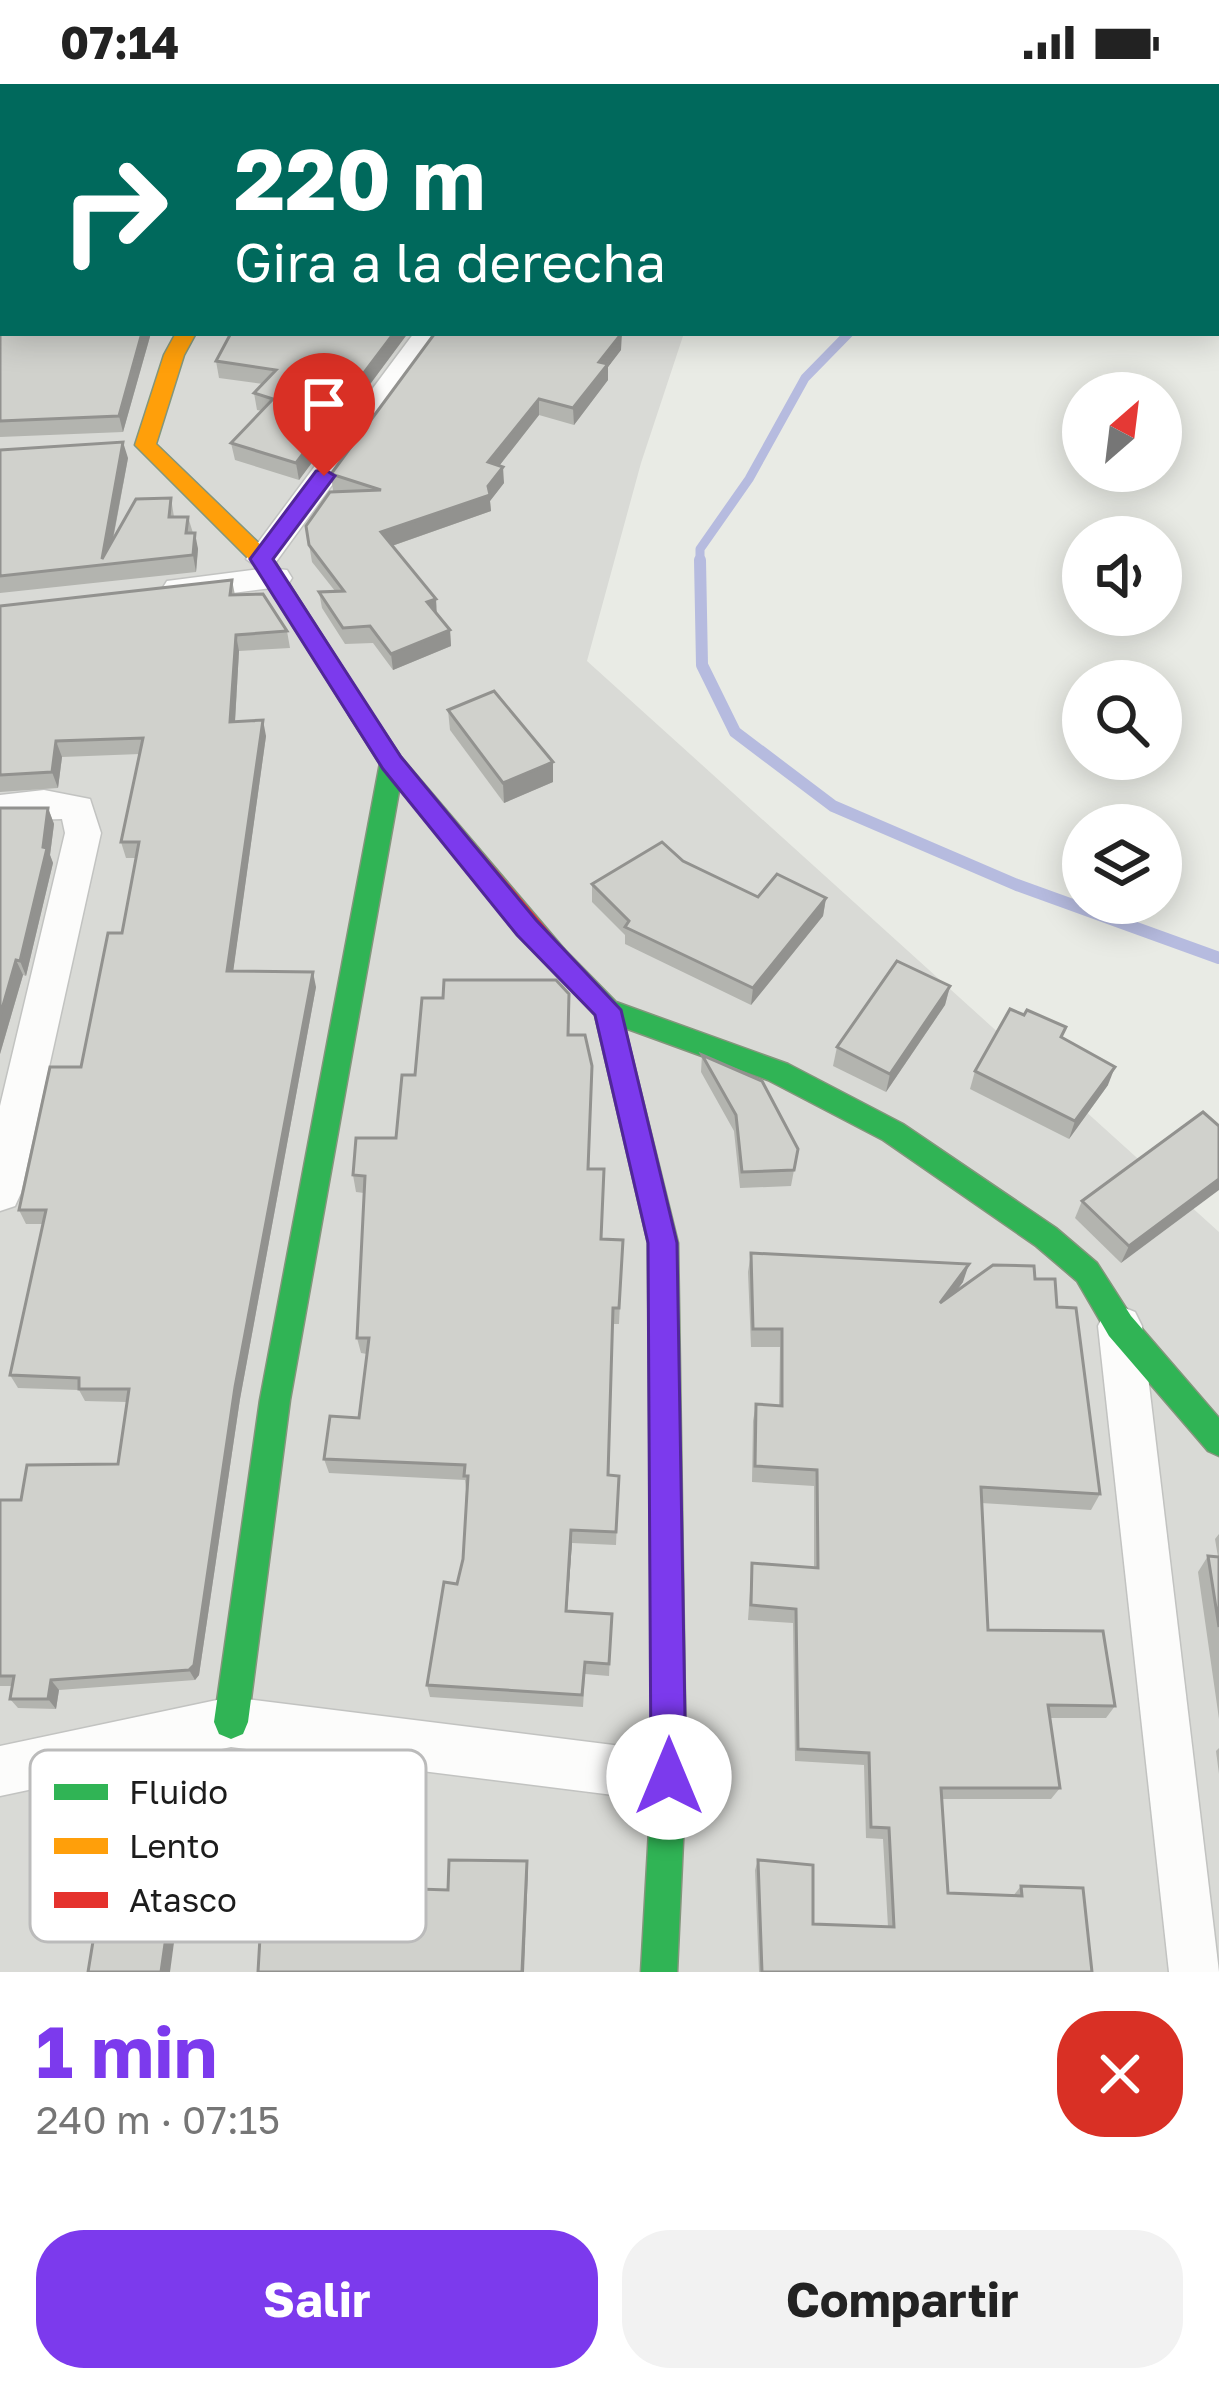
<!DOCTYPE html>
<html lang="es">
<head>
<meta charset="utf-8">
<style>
  :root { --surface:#fff; --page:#f2f2f2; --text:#222; --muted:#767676; --accent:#7c3aed }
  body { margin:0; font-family:"Golos Text",sans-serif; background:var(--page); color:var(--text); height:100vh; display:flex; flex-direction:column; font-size:45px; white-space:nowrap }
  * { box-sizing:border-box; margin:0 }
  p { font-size:39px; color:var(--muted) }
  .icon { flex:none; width:66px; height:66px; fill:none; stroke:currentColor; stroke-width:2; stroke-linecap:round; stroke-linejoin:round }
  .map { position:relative; height:1888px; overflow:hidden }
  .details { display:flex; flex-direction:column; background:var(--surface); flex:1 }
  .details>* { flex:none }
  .hud { position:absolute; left:0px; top:0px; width:1221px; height:252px; box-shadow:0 6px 30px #0003; background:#00695c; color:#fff; overflow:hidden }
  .needle { width:78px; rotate:28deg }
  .tools { position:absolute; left:1062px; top:288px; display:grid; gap:24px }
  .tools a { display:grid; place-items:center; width:120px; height:120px; border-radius:50%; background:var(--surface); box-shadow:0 6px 30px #0003; font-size:60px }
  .pin { position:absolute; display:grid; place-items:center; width:102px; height:102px; color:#fff; margin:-123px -51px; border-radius:50% 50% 50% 0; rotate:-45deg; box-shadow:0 0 12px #0007 }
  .pin .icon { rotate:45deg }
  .me { position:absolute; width:132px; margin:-66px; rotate:0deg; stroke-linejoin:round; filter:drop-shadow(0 0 9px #0008) }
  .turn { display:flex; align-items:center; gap:42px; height:252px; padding:0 36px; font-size:54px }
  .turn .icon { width:156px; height:156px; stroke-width:2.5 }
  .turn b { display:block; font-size:84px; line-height:102px }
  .round { display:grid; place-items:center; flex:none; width:126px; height:126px; border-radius:48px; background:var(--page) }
  .overview { display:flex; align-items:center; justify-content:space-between; height:204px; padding:0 36px }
  h1 { font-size:72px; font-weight:700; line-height:90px; color:var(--accent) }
  .action { display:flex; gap:24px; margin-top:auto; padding:24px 36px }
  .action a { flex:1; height:138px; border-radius:48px; background:var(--accent); color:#fff; font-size:48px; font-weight:700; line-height:138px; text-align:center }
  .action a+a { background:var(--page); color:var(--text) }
  .status { display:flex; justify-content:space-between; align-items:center; height:84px; padding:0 60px; background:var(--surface); direction:ltr }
  .status svg { height:33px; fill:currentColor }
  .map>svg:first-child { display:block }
</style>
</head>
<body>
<div class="status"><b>07:14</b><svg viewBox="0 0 49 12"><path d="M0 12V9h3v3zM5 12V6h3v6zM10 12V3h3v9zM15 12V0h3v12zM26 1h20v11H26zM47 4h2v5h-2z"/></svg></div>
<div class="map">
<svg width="1219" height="1888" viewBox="0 0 1219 1888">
  <rect width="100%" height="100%" fill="#e9ebe5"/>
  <path fill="#d9dad6" d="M 0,0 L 908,3 L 3,3 L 3,249 L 684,249 L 641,379 L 587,577 L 1219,1148 L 1219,1888 L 0,1888 Z"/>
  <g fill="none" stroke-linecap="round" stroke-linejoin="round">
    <g stroke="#b6bbdf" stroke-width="9">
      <path d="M 1058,3 L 1062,0"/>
      <path d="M 700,479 L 700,465 L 749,395 L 805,294 L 849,249"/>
    </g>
    <path stroke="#b6bbdf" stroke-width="12" d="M 700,476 L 702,581 L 735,648 L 833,722 L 1017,801 L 1219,874"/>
    <g stroke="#c2c3c1" stroke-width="3">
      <g id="street">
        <path d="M 414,249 L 443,249 L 273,482 L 267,484 L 287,486 L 292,494 L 287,502 L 178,516 L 167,513 L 162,505 L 167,497 L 260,485 L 246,475 L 251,468 Z"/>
        <path d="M 44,706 L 90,715 L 101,749 L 21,1109 L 15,1122 L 0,1127 L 0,1022 L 65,749 L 62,735 L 0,737 L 0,711 Z"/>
        <path d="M 1120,1222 L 1135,1228 L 1142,1242 L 1219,1888 L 1169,1888 L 1098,1242 L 1105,1228 Z"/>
        <path d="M 231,1613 L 669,1668 L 687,1675 L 694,1693 L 687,1711 L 669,1718 L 231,1663 L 0,1712 L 0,1662 Z"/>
      </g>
    </g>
    <g stroke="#83967c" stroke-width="3">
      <g id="fast">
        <path d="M 392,670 L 404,679 L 290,1316 L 248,1638 L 243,1650 L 231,1655 L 219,1650 L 214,1638 L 260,1316 L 380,679 Z"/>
        <path d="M 555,862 L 564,865 L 616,918 L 788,980 L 903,1040 L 1056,1144 L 1097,1179 L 1131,1232 L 1219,1334 L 1219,1372 L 1208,1367 L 1109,1252 L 1077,1197 L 1036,1162 L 883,1056 L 768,996 L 625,944 L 678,1159 L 686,1693 L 677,1888 L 641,1888 L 652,1693 L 648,1159 L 595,931 L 546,879 L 542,872 L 546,865 Z"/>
      </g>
    </g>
    <g stroke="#83967c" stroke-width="3">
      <path id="slow" d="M 176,249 L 196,249 L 184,271 L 156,360 L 270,470 L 369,625 L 373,631 L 369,637 L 353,637 L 254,480 L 135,361 L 164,271 Z"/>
    </g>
    <g stroke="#83967c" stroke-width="3">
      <path id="jam" d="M 361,623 L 369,625 L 401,673 L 564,865 L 568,872 L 564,879 L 546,879 L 383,685 L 349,631 Z"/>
    </g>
    <use href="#street" fill="#fcfcfb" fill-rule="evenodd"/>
    <use href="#fast" fill="#30b455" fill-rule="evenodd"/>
    <use href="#slow" fill="#ff9f0a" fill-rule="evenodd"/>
    <use href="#jam" fill="#e5322d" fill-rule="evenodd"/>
  </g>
  <g fill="#b3b4af">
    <path d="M 0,0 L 139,0 L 137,3 L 3,3 L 3,249 L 151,249 L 123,348 L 0,353 Z"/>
    <path d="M 366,0 L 750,0 L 748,3 L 365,3 Z"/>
    <path d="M 408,249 L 299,396 L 235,376 L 231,359 L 262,327 L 257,326 L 254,309 L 263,300 L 219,294 L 216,277 Z"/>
    <path d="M 621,266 L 608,283 L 608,296 L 574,341 L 539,331 L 499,382 L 504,399 L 490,417 L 491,427 L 392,462 L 437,531 L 450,546 L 451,562 L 393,586 L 373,559 L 345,560 L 322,524 L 319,508 L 335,507 L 312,478 L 306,442 L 333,407 L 331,390 Z"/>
    <path d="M 0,366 L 128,374 L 113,456 L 171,414 L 174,433 L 188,433 L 198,465 L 196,488 L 0,509 Z"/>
    <path d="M 232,496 L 235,511 L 287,547 L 290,564 L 239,567 L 235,638 L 266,652 L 233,887 L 316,903 L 240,1315 L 199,1591 L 195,1596 L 59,1606 L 56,1625 L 18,1624 L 10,1615 L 12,1602 L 0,1602 L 0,1416 L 21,1416 L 118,1380 L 127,1318 L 85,1317 L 79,1306 L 18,1304 L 10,1291 L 43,1140 L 26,1140 L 19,1126 L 81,983 L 122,849 L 136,774 L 126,774 L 121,758 L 140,670 L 62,673 L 58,704 L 0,708 L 0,522 Z"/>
    <path d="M 448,626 L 553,698 L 504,719 L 450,646 Z"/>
    <path d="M 0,724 L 48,724 L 54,740 L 50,771 L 53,779 L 26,892 L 23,891 L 0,970 Z"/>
    <path d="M 683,777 L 758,813 L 826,814 L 823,832 L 751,921 L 625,860 L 625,851 L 592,818 L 592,800 Z"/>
    <path d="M 950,902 L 945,921 L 886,1008 L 833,982 L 837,963 Z"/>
    <path d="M 569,951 L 592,999 L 589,1085 L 602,1155 L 623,1156 L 619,1240 L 613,1240 L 609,1391 L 619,1392 L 616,1461 L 572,1459 L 567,1527 L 612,1530 L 609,1592 L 585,1590 L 583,1623 L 430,1613 L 427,1601 L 457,1500 L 463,1475 L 466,1406 L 465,1396 L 329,1389 L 324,1375 L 359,1334 L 367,1270 L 361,1269 L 357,1254 L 364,1109 L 356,1108 L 353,1091 L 396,1054 L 415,991 Z"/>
    <path d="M 1063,954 L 1108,1001 L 1069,1055 L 970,1005 L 975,987 Z"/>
    <path d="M 702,971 L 798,1065 L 791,1102 L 740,1104 L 734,1047 L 701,988 Z"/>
    <path d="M 1219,1042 L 1121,1179 L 1075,1134 L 1082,1117 Z"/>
    <path d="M 751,1169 L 963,1198 L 956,1207 L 1035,1195 L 1057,1223 L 1100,1410 L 1091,1426 L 981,1419 L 988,1546 L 1115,1622 L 1106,1634 L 1050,1634 L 1060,1704 L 1051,1715 L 942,1715 L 948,1809 L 1013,1812 L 1021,1802 L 1092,1888 L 759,1888 L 755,1786 L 758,1776 L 813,1840 L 888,1843 L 883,1755 L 866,1754 L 864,1681 L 795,1677 L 793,1539 L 748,1536 L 752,1479 L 814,1484 L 814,1402 L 752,1398 L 753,1337 L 756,1320 L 779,1322 L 780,1263 L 751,1263 L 748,1188 Z"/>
    <path d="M 1219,1450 L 1219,1635 L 1198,1488 L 1208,1472 L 1218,1473 L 1215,1455 Z"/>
    <path d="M 1219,1664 L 1219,1690 L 1216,1667 Z"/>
  </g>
  <g fill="#92928f">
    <path d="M 142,249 L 151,249 L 123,348 L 119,332 Z"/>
    <path d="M 394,249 L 408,249 L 299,396 L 296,379 Z"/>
    <path d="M 622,249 L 621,266 L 608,283 L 608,296 L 574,341 L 573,324 L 599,278 Z"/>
    <path d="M 539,315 L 539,331 L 489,395 L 488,378 Z"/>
    <path d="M 123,358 L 128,374 L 108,480 L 102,475 Z"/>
    <path d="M 503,383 L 504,399 L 490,417 L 491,427 L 383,465 L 381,448 L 488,402 Z"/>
    <path d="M 195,449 L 198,465 L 196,488 L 193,471 Z"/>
    <path d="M 436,515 L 437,532 L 427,518 Z"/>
    <path d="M 450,546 L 451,562 L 393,586 L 391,570 Z"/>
    <path d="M 236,551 L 239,567 L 234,654 L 230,638 Z"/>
    <path d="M 263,636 L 266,652 L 231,903 L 227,887 Z"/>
    <path d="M 56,657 L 62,673 L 58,704 L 52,688 Z"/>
    <path d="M 553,678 L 553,698 L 504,719 L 503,699 Z"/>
    <path d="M 48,724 L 54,740 L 50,771 L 53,779 L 26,892 L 20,877 L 43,763 Z"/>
    <path d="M 826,814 L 823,832 L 751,921 L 753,904 Z"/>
    <path d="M 16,876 L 23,891 L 0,970 L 0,932 Z"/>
    <path d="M 313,888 L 316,903 L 240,1315 L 199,1591 L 195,1596 L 189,1586 L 235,1303 Z"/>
    <path d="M 950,902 L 945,921 L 886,1008 L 890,990 Z"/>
    <path d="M 1115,983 L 1108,1001 L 1069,1055 L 1075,1037 Z"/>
    <path d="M 1219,1095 L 1219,1106 L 1121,1179 L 1129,1162 Z"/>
    <path d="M 969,1180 L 963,1198 L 934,1237 L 940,1219 Z"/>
    <path d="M 571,1446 L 572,1459 L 566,1539 L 566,1527 Z"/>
    <path d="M 51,1596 L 59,1606 L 56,1625 L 48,1615 Z"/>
    <path d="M 355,1716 L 359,1726 L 362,1811 L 358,1803 Z"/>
    <path d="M 179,1761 L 186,1770 L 170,1888 L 161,1888 Z"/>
    <path d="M 527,1777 L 528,1786 L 524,1888 L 522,1888 Z"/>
  </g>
  <g fill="#d0d1cc" stroke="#92928f" stroke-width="3">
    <path d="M 1,0 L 125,0 L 123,3 L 3,3 L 3,249 L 142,249 L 119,332 L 0,337 L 0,189 L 3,176 L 0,175 L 0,88 L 2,66 L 0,66 Z"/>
    <path d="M 366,0 L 698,0 L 697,3 L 365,3 Z"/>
    <path d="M 231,249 L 394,249 L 296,379 L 231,359 L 273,315 L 254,309 L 276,286 L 216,277 Z"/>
    <path d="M 435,249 L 622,249 L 599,278 L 608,280 L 573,324 L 539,315 L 488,378 L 503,383 L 488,402 L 490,411 L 381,448 L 436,515 L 427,518 L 450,546 L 391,570 L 370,542 L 343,544 L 319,508 L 344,507 L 309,461 L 306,442 L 330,408 L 381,406 L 331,390 Z"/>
    <path d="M 123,358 L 102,475 L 136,415 L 171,414 L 169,433 L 188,433 L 186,449 L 195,449 L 193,471 L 0,492 L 0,366 Z"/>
    <path d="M 232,496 L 230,511 L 263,510 L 287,547 L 236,551 L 230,638 L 263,636 L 227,887 L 313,888 L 235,1303 L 194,1581 L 189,1586 L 51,1596 L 48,1615 L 10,1615 L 14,1592 L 0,1592 L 0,1416 L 21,1416 L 27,1381 L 118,1380 L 129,1305 L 79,1305 L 79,1294 L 10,1291 L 46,1126 L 19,1126 L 50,983 L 81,983 L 108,849 L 122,849 L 139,758 L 121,758 L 143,654 L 56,657 L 52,688 L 0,691 L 0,522 Z"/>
    <path d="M 494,607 L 553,678 L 503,699 L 448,626 Z"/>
    <path d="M 0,724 L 48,724 L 43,763 L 47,764 L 20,877 L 16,876 L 0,932 Z"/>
    <path d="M 662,758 L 683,777 L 758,813 L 777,790 L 826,814 L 753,904 L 625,843 L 629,837 L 592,800 Z"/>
    <path d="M 897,877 L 950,902 L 890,990 L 837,963 Z"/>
    <path d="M 444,896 L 556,896 L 569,910 L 568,951 L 585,951 L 592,982 L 588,1085 L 604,1085 L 601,1155 L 623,1156 L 619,1224 L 613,1224 L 608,1391 L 619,1392 L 616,1448 L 571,1446 L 566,1527 L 612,1530 L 609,1580 L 585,1578 L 582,1611 L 427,1601 L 444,1498 L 457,1500 L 463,1475 L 468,1392 L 464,1392 L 465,1381 L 324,1375 L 330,1332 L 359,1334 L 369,1254 L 357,1254 L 365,1092 L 353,1091 L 356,1054 L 396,1054 L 402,991 L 415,991 L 422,914 L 443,914 Z"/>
    <path d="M 1010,925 L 1024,931 L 1027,926 L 1066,943 L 1061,953 L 1115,983 L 1075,1037 L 975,987 Z"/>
    <path d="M 702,971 L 762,997 L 798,1065 L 794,1086 L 742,1088 L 736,1031 Z"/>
    <path d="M 1203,1028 L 1219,1042 L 1219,1095 L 1129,1162 L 1082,1117 Z"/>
    <path d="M 751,1169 L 969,1180 L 940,1219 L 993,1181 L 1034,1182 L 1035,1195 L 1055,1195 L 1057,1223 L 1076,1224 L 1100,1410 L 981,1403 L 988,1546 L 1103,1547 L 1115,1622 L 1048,1621 L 1060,1704 L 941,1704 L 948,1809 L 1022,1812 L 1021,1802 L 1083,1804 L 1092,1888 L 762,1888 L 758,1776 L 813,1781 L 813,1840 L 894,1843 L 889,1744 L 871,1743 L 869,1669 L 798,1665 L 796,1525 L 751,1521 L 752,1479 L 818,1484 L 817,1386 L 755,1382 L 756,1320 L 782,1322 L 782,1245 L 753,1245 Z"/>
    <path d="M 1208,1472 L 1219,1473 L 1219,1543 Z"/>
    <path d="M 355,1716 L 358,1803 L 448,1806 L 449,1776 L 527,1777 L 522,1888 L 258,1888 L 265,1767 L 309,1764 L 308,1722 Z"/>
    <path d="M 109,1760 L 179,1761 L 161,1888 L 88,1888 Z"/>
  </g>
  <path fill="#7c3aed" stroke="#51269a" stroke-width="3" d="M 324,385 L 335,392 L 273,475 L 401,673 L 536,836 L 621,926 L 677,1159 L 686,1693 L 681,1705 L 669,1710 L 656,1705 L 651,1693 L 648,1159 L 595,931 L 517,851 L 383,685 L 250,475 L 316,387 Z"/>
  <rect x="30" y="1666" width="396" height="192" rx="18" fill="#fff" stroke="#bbb" stroke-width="3"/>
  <rect x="54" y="1700" width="54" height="16" fill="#30b455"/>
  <rect x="54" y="1754" width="54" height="16" fill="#ff9f0a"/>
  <rect x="54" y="1808" width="54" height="16" fill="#e5322d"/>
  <g font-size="33" fill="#1c1c1c">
    <text x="129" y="1720">Fluido</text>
    <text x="129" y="1774">Lento</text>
    <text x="129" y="1828">Atasco</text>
  </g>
</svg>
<div class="tools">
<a><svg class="needle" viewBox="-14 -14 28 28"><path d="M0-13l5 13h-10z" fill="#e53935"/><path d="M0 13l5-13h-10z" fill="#767676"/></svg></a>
<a><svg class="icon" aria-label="sound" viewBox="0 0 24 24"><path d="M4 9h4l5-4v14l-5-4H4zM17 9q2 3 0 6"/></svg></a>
<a><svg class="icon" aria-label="search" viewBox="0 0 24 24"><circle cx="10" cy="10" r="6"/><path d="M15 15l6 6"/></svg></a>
<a><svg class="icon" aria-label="layers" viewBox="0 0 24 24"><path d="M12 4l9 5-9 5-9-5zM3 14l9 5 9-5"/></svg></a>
</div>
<div class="pin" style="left:324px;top:392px;background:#d93025"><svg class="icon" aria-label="arrive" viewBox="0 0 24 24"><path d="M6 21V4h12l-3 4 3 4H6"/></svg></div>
<svg class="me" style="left:669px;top:1693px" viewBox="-20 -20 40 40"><circle r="19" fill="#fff"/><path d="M0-13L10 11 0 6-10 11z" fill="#7c3aed"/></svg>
<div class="hud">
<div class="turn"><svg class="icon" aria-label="right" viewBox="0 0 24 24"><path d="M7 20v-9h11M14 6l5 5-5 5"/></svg><div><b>220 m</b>Gira a la derecha</div></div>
</div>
</div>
<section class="details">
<div class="overview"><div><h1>1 min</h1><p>240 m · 07:15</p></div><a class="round" style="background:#d93025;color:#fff"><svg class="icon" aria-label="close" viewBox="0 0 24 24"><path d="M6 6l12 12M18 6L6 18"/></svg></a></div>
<div class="action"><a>Salir</a><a>Compartir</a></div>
</section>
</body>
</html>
